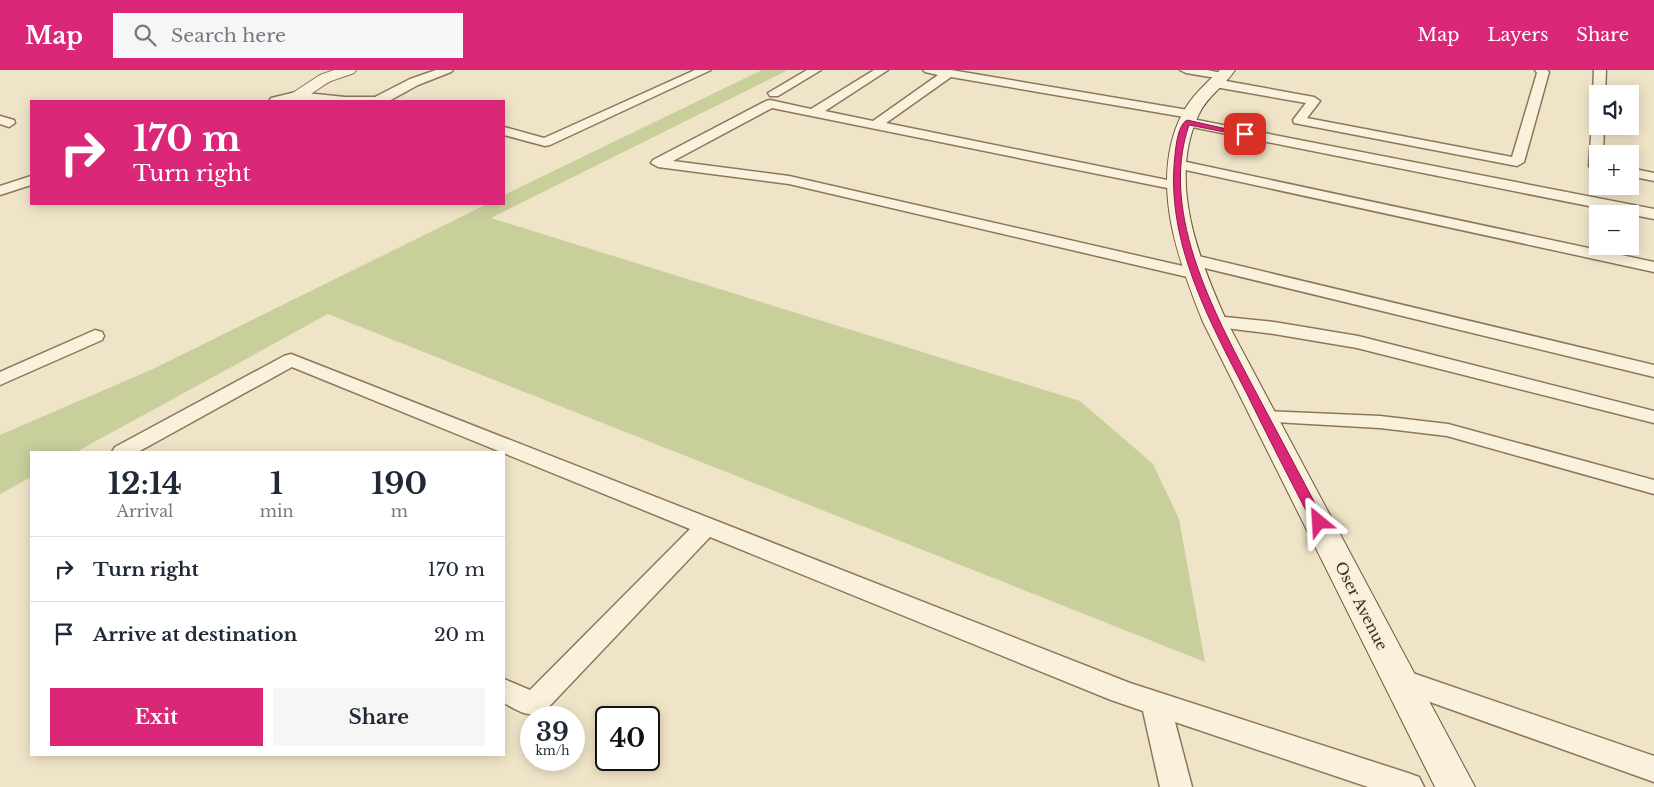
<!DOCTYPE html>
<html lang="en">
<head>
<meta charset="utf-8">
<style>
  :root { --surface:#fff; --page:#f6f6f7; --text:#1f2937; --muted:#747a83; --line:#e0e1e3; --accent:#db2777 }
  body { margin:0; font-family:"Libre Baskerville",serif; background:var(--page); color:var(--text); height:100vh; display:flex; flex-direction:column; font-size:19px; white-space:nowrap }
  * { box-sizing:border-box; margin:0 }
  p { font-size:16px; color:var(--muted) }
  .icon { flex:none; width:28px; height:28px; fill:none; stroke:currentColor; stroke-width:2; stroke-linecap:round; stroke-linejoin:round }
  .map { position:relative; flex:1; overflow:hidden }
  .sheet { position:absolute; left:30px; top:381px; width:475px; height:305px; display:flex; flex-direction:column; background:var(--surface); border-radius:0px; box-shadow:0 2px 12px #0003 }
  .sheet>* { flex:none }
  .top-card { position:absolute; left:30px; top:30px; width:475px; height:105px; border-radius:0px; box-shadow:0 2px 12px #0003; background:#db2777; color:#fff; overflow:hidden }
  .buttons { position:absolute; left:1589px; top:15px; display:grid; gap:10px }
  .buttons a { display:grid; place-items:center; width:50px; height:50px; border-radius:0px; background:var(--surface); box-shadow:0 2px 12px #0003; font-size:25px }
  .speed { position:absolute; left:520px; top:636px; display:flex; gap:10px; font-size:25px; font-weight:700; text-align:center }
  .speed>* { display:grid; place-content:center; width:65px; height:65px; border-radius:50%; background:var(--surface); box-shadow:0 2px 12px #0003; line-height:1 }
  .speed small { font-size:12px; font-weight:400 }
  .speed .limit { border:2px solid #111; border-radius:8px; background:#fff; color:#111 }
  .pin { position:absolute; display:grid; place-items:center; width:42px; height:42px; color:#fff; margin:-21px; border-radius:10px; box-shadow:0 2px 8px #0006 }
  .me { position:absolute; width:55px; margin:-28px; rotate:333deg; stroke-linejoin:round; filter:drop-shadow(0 0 4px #0008) }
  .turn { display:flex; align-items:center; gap:18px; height:105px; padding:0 20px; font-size:22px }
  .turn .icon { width:65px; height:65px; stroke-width:2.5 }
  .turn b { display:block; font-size:35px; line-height:42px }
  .eta { display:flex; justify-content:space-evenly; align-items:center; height:85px; text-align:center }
  .eta b { font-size:30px; font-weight:700; line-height:35px }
  .button { display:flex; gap:10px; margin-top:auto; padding:10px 20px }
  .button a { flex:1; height:58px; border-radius:0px; background:var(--accent); color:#fff; font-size:20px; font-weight:700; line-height:58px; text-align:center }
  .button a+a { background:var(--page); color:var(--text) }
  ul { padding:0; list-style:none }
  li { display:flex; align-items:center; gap:15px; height:65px; padding:0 20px; border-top:1px solid var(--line) }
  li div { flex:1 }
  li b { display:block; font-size:19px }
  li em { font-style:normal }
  header { display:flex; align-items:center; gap:30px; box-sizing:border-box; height:70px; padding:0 25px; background:var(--accent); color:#fff }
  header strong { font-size:24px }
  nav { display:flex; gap:28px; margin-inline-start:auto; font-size:18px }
  .search { width:350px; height:45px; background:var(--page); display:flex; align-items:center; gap:12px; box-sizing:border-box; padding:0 18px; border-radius:0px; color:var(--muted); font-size:19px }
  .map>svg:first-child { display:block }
</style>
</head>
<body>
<header>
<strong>Map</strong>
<div class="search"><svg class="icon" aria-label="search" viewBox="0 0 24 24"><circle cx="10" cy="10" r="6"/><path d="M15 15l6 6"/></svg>Search here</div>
<nav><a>Map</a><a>Layers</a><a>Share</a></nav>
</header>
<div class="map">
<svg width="1654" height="717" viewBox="0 0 1654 717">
  <rect width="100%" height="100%" fill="#f0e4c8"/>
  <path fill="#c9cf9b" d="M 762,0 L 788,0 L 491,148 L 1080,331 L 1153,394 L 1179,449 L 1205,592 L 328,244 L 76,382 L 31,382 L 31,407 L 0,424 L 0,365 L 155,298 L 487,134 L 504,134 L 504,125 Z"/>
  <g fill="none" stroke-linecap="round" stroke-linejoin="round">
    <g stroke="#8d765c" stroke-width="3">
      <g id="lane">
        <path d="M 436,0 L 453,0 L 451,2 L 418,15 L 389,31 L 269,31 L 271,28 L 296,22 L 345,27 L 375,27 L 410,9 Z"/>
        <path d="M 695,0 L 711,0 L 550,75 L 545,76 L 504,65 L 504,57 L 544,68 Z"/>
        <path d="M 807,0 L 821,0 L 778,26 L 770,26 L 768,23 Z"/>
        <path d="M 874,0 L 888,0 L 825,41 L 873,51 L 938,5 L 925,2 L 923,0 L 951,0 L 1194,41 L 1196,44 L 1194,47 L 1190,48 L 951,7 L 886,53 L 1177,112 L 1182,113 L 1184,116 L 1182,119 L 1177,120 L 772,38 L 673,91 L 789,106 L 1196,199 L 1202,200 L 1205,204 L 1202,208 L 1196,209 L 789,114 L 658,97 L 651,93 L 653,90 L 766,31 L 770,30 L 811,39 Z"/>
        <path d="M 1180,0 L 1207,0 L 1226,4 L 1228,6 L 1222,9 L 1186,3 Z"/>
        <path d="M 1535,0 L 1547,0 L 1549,2 L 1524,92 L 1517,96 L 1294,53 L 1293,50 L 1306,33 L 1215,17 L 1209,13 L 1215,9 L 1314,27 L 1320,31 L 1307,48 L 1512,87 L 1537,3 Z"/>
        <path d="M 1594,0 L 1606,0 L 1605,24 L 1598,24 L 1598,27 L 1593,24 Z"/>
        <path d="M 0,46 L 14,50 L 15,53 L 9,57 L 0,54 Z"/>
        <path d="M 1187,48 L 1654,139 L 1654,149 L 1182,55 L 1181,52 L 1182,49 Z"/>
        <path d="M 1598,48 L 1598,56 L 1604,56 L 1603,84 L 1598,84 L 1596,100 L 1591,99 L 1589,96 L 1592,52 Z"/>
        <path d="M 1177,90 L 1654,192 L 1654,202 L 1172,97 L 1170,94 Z"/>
        <path d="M 1630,98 L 1654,103 L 1654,111 L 1630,106 Z"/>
        <path d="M 31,106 L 31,115 L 0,125 L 0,116 Z"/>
        <path d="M 1190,184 L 1654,295 L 1654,307 L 1184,193 L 1182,189 L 1184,185 Z"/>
        <path d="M 1215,246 L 1274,252 L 1358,266 L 1654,341 L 1654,353 L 1357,278 L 1274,264 L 1209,256 L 1206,252 L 1209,248 Z"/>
        <path d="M 95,260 L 102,262 L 104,266 L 102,270 L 0,315 L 0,302 Z"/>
        <path d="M 291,284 L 1130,613 L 1408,703 L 1419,707 L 1424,717 L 1368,717 L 1175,652 L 1192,717 L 1160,717 L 1143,641 L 1111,630 L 710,467 L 543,643 C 528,648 517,640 504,633 L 504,609 L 530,620 L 690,459 L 292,297 L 138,382 L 112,382 L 115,377 L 284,286 Z"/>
        <path d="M 1264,341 L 1380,346 L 1448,354 L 1654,410 L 1654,424 L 1447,366 L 1380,358 L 1257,351 L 1254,347 L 1257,343 Z"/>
        <path d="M 1398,598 L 1654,686 L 1654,712 L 1388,617 L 1384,609 L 1388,601 Z"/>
      </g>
    </g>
    <g stroke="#8d765c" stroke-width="2">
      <path id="street" d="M 334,0 L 356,0 L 354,3 C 347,6 338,8 331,11 C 318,17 305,33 290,29 L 288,26 L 320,5 Z"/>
    </g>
    <g stroke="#6f573f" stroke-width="2">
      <path id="secondary" d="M 1220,0 L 1235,0 C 1225,16 1207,26 1199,44 C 1167,110 1199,190 1227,252 L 1475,717 L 1435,717 L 1203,252 C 1177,188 1149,110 1182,44 C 1191,27 1206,13 1220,0 Z"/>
    </g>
    <use href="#lane" fill="#faf1dc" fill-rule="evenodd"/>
    <use href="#street" fill="#faf1dc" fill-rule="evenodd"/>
    <use href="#secondary" fill="#faf1dc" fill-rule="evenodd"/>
  </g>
  <path fill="#db2777" stroke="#8e194d" d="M 1187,50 L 1249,64 L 1245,66 L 1189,55 C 1158,145 1218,250 1259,328 C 1281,369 1303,411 1325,452 L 1323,455 L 1319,457 L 1312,452 C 1290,410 1268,367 1247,324 C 1209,250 1165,171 1175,85 C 1176,75 1178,55 1187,50 Z"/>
  <g text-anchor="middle" stroke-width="4" stroke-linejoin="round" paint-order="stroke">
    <g font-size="15" fill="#3d2e20" stroke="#f7eed8">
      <text transform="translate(1361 536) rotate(63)" y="5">Oser Avenue</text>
    </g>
  </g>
</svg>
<div class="buttons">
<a><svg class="icon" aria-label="sound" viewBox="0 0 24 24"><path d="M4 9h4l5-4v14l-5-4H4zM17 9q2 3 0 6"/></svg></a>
<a>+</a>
<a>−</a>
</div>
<div class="speed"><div>39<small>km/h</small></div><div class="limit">40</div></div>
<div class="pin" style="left:1245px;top:64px;background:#d93025"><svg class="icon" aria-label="arrive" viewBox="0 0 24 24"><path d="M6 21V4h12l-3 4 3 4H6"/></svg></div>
<svg class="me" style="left:1319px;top:452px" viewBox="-20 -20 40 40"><path d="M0-17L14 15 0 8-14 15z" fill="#db2777" stroke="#fff" stroke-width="4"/></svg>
<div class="top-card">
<div class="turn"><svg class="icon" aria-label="right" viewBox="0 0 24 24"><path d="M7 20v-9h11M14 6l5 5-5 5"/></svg><div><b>170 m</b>Turn right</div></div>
</div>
<section class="sheet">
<div class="eta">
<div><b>12:14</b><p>Arrival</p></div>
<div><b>1</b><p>min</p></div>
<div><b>190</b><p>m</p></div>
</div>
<ul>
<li><svg class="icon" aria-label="right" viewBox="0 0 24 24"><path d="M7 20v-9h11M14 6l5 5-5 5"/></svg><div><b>Turn right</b></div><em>170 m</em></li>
<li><svg class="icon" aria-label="arrive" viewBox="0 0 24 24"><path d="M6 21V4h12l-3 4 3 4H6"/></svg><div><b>Arrive at destination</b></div><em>20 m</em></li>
</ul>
<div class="button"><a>Exit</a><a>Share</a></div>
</section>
</div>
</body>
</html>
